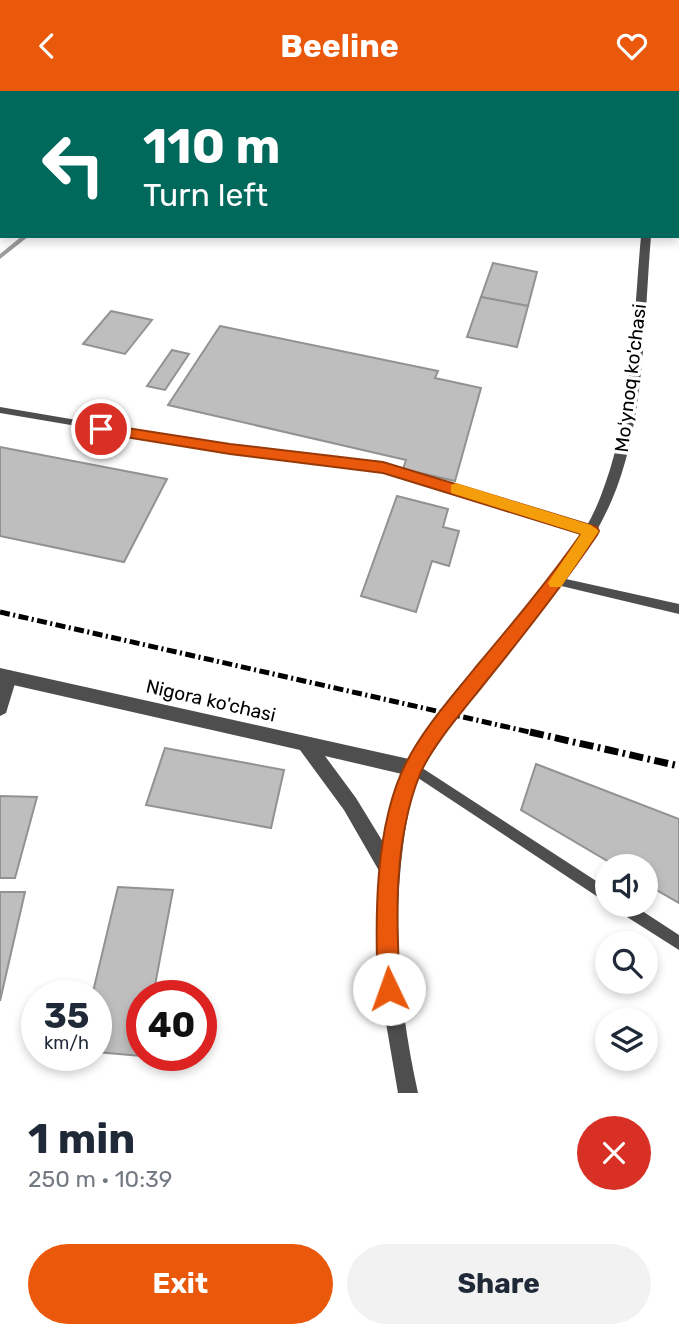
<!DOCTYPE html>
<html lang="en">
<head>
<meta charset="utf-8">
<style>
  :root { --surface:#fff; --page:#f2f2f3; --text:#1f2937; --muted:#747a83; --accent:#ea580c }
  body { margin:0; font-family:Rubik,sans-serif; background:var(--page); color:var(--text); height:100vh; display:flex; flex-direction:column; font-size:26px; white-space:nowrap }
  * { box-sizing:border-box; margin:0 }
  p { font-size:23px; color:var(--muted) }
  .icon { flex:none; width:38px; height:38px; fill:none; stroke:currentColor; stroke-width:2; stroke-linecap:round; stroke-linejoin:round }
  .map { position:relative; height:1002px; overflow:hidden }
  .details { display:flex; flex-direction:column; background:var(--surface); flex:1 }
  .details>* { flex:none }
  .top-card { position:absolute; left:0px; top:0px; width:679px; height:147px; box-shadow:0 4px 10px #0003; background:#00695c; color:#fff; overflow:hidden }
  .fabs { position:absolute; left:595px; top:763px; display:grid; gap:14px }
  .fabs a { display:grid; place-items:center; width:63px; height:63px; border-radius:50%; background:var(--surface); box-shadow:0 4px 10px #0003; font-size:35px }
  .speed { position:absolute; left:21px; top:889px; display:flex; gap:14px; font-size:35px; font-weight:700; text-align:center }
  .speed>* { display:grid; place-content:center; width:91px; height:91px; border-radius:50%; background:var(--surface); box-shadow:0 4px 10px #0003; line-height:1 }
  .speed small { font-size:18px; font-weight:400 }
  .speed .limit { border:10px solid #d22; background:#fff; color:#111 }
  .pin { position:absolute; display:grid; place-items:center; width:60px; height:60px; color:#fff; margin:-30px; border:4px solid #fff; border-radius:50%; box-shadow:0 2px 7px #0007 }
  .me { position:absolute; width:77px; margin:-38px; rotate:357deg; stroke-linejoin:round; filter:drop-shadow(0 0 5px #0008) }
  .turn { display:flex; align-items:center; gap:24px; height:147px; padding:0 28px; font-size:32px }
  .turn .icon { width:91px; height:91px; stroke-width:2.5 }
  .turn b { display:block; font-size:49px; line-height:60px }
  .round { display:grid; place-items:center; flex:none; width:74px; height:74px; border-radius:37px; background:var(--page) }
  .head { display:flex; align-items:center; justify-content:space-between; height:119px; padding:0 28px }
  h1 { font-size:42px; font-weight:700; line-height:52px }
  .cta { display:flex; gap:14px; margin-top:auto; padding:14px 28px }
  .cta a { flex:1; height:80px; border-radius:42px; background:var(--accent); color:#fff; font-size:28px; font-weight:700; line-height:80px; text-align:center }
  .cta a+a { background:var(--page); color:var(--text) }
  header { display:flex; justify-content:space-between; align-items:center; height:91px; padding:0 28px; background:var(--accent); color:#fff; font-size:32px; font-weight:700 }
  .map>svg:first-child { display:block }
</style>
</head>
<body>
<header><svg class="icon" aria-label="back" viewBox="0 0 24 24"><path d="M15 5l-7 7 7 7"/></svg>Beeline<svg class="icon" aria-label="heart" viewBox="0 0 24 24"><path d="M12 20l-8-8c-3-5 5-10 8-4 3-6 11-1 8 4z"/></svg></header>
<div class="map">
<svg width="679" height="1002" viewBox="0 0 679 1002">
  <rect width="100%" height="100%" fill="#fff"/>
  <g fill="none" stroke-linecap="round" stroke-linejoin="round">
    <g fill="#9c9c9c" fill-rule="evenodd">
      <path d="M 169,0 L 173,0 L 172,2 L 167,2 Z"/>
      <path d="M 22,145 L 29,145 L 0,168 L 0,163 Z"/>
    </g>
  </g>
  <g fill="#bebebe" stroke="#929292" stroke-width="2">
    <path d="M 308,0 L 405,0 L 320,2 Z"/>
    <path d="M 493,172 L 537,181 L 528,215 L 481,206 Z"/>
    <path d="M 481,206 L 528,215 L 517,256 L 467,246 Z"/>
    <path d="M 111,220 L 152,229 L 125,263 L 83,253 Z"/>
    <path d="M 220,235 L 438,280 L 435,287 L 481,297 L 455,390 L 403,378 L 406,369 L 168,314 Z"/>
    <path d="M 172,259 L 189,263 L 165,299 L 147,295 Z"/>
    <path d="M 0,356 L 167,388 L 124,471 L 0,445 Z"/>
    <path d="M 397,405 L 448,418 L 443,436 L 459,440 L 449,475 L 432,470 L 416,521 L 361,505 Z"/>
    <path d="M 165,657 L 284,679 L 271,737 L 146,714 Z"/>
    <path d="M 536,673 L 679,728 L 679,812 L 646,793 L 646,775 L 616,775 L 521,719 Z"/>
    <path d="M 0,705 L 37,706 L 15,787 L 0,787 Z"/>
    <path d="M 118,796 L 173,799 L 153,905 L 142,905 L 141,965 L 96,961 L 96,905 L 92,905 Z"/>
    <path d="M 0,801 L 25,801 L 0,910 Z"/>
  </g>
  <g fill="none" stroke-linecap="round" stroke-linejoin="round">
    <g fill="#4e4e4e" fill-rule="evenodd">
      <path d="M 276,0 L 293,2 L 280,2 Z"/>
      <path d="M 656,0 L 665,2 L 658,2 Z"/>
      <path d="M 0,316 L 230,355 L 383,373 L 591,436 L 596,440 L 591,444 L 383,379 L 230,361 L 0,322 Z"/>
      <path d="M 557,486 L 679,513 L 679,523 L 557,494 L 553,493 L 552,490 L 553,487 Z"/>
      <path d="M 413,671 L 607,797 L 607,812 L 409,681 L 407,677 L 409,673 Z"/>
      <path d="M 614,814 L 633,814 L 679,844 L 679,859 L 616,819 Z"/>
    </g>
    <path fill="#4e4e4e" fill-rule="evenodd" d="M 9,579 L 14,581 L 17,586 L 6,622 L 0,625 L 0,591 L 4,581 Z"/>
    <g fill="#4e4e4e" fill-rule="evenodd">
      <path d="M 102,0 L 111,0 L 101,2 Z"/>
      <path d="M 677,4 L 679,4 L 677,9 Z"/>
      <path d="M 0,75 L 2,75 L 0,81 Z"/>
      <path d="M 641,145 L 651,145 C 644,228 645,335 611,411 C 569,505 491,571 435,655 C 414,687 408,719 403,755 C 392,839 400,920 418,1002 L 398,1002 L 381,903 L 378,839 L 382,785 L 344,719 L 300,659 L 0,591 L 0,577 L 409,668 C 444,600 509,546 554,485 C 572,461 589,435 600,407 C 633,325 633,232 641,145 ZM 325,665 L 402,683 L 394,708 L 386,756 L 356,707 Z"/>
    </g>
    <g stroke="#000" stroke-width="2.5" stroke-dasharray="6 2 1 2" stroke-linecap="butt">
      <path d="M 51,2 L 54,0"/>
      <path d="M 71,2 L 73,0"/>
      <path d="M 0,53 L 2,51"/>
    </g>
    <path stroke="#000" stroke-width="5" stroke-dasharray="10 3.5 2 3.5" stroke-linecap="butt" d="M 0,521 L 538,643"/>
    <path stroke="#000" stroke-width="7" stroke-dasharray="14 4.5 2.5 4.5" stroke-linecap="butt" d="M 530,641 L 679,675"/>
  </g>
  <path fill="#ea580c" stroke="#983908" stroke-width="2" d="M 101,333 L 230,353 L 383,371 L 597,436 L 599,440 L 597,444 C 563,494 526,541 488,588 C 467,615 433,653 420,683 C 393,751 396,828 400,898 L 397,906 L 389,910 L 381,906 L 378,898 C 375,830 374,735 406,672 C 423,638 451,607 475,577 C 512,533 548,490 581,443 L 383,382 L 230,363 L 101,342 L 95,338 Z"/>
  <path fill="#f59e0b" d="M 456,392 L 591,434 L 599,440 L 561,496 L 550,496 L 548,492 L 581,443 L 451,402 L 451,394 Z"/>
  <g text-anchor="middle" stroke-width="7" stroke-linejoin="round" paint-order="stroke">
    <g font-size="19" fill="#000" stroke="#fff">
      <text transform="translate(630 287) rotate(-83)" y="7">Moʻynoq ko'chasi</text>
      <text transform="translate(211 609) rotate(13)" y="7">Nigora ko'chasi</text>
    </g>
  </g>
</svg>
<div class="fabs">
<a><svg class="icon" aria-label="sound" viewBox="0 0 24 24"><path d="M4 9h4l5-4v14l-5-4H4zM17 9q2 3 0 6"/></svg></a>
<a><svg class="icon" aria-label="search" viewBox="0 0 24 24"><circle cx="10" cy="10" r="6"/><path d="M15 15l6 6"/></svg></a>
<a><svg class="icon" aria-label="layers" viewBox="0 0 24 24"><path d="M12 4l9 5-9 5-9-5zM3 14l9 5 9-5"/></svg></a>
</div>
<div class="speed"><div>35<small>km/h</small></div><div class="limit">40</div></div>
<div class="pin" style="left:101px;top:338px;background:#d93025"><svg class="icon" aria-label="arrive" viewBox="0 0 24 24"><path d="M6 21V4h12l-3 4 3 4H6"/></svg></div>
<svg class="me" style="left:389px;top:898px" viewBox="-20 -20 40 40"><circle r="19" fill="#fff"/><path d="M0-13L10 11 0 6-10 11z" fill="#ea580c"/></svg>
<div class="top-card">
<div class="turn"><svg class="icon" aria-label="left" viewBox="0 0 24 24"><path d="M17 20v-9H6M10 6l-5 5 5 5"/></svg><div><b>110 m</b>Turn left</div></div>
</div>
</div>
<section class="details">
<div class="head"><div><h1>1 min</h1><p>250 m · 10:39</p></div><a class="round" style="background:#d93025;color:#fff"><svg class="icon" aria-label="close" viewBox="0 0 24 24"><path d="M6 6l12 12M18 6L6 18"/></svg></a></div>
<div class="cta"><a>Exit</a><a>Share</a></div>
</section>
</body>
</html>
